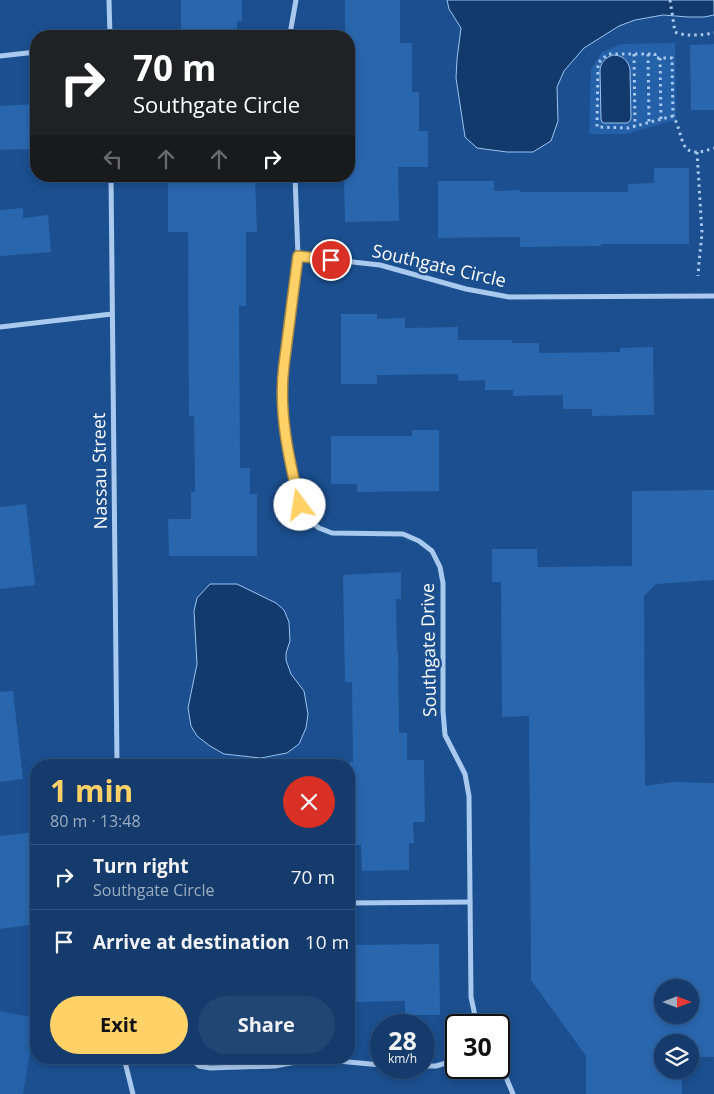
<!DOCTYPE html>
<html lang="en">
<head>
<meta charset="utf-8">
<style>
  :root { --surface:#143b6b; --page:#214673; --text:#f1f3f6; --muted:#9dadc1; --line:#33557e; --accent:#ffd166 }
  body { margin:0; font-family:"Open Sans",sans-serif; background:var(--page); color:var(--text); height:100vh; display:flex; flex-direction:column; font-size:19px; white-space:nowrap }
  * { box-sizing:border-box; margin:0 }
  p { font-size:16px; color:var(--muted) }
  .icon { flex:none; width:28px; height:28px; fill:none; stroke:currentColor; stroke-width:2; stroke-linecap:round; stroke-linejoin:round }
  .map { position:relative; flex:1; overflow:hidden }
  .side { position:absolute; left:30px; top:759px; width:325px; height:305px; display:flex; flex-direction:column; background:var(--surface); border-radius:20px; box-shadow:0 2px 8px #0003,0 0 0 1px var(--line) }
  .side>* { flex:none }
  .guide { position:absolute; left:30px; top:30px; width:325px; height:152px; border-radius:20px; box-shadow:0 2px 8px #0003,0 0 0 1px var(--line); background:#202124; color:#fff; overflow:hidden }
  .needle { width:32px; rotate:90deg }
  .tools { position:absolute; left:654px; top:979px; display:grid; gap:10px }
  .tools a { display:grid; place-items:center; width:45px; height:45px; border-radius:50%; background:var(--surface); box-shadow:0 2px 8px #0003,0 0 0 1px var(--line); font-size:25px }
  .speed { position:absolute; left:370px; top:1014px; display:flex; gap:10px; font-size:25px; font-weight:700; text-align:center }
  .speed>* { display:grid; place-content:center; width:65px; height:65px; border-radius:50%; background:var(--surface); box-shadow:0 2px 8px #0003,0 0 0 1px var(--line); line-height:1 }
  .speed small { font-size:12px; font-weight:400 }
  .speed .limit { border:2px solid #111; border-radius:8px; background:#fff; color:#111 }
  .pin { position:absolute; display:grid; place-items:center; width:42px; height:42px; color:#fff; margin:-21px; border:2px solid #fff; border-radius:50%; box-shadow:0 1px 5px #0007 }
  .me { position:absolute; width:55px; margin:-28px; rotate:346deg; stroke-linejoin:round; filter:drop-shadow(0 0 4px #0008) }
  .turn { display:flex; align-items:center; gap:18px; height:105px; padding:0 20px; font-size:22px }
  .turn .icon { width:65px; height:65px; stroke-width:2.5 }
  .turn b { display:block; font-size:35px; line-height:42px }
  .lanes { display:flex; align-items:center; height:48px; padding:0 20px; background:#0003; justify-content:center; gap:25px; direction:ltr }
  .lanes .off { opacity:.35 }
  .round { display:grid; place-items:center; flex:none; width:52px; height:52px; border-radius:26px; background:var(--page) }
  .overview { display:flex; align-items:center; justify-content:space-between; height:85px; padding:0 20px }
  h1 { font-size:30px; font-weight:700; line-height:38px; color:var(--accent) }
  .primary-button { display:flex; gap:10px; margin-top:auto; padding:10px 20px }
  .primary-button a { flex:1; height:58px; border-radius:30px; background:var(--accent); color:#111; font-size:20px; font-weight:700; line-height:58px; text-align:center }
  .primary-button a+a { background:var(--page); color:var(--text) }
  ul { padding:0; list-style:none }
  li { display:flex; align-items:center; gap:15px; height:65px; padding:0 20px; border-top:1px solid var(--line) }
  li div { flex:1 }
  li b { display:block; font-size:19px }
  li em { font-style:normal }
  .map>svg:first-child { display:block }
</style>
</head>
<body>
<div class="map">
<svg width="714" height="1094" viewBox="0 0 714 1094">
  <rect width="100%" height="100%" fill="#1b4f8f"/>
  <g fill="#2461a8">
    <path d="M 675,43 L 676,120 L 626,134 L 589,134 L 591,69 L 602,52 L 622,44 Z"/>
    <path d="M 0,1011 L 36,1018 L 23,1094 L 0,1094 Z"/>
  </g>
  <g fill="#123a6d" stroke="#9cc4f0">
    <path d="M 447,0 L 714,0 L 714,15 L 704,17 L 688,17 L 663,15 L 635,20 L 619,26 L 584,48 L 564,71 L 557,87 L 558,121 L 551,141 L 533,152 L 507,152 L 477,148 L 465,137 L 456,78 L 457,59 L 461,28 L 449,9 Z"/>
    <path d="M 613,55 C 622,55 628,60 630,69 L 631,118 L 630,121 L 627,123 L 604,123 L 602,122 L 601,119 L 600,70 C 601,62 605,58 613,55 Z"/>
    <path d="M 210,584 L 237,584 L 276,603 L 284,610 L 289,622 L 290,641 L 286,653 L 286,660 L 291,674 L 304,691 L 308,714 L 306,728 L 299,744 L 287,753 L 261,758 L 224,754 L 210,746 L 197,736 L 191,726 L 188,708 L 197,664 L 194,611 L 197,598 Z"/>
  </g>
  <g fill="#2a66ad" fill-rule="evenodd">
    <path d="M 181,0 L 242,0 L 242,21 L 237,21 L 237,36 L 181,36 Z"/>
    <path d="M 345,0 L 400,0 L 400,43 L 412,43 L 412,92 L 419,92 L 419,131 L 428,131 L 428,167 L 398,167 L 399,221 L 345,222 L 344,176 L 349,176 L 349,36 L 345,36 Z"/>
    <path d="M 714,44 L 714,110 L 691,110 L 690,45 Z"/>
    <path d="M 36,104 L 36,140 L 33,140 L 34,149 L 0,150 L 0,106 Z"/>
    <path d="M 654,168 L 689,168 L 689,244 L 601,244 L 601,246 L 520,247 L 520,237 L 438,238 L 438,181 L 494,181 L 494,191 L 520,190 L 520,192 L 628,192 L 628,184 L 654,183 Z"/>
    <path d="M 168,176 L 255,176 L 257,232 L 246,232 L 246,306 L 239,306 L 240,468 L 250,468 L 250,494 L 257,494 L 257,556 L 169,556 L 168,519 L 191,519 L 191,492 L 195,492 L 194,416 L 189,416 L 188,232 L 168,232 Z"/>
    <path d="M 23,208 L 23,218 L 48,215 L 51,252 L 0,256 L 0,210 Z"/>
    <path d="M 341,314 L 377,314 L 377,319 L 405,318 L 405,328 L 458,327 L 458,340 L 512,340 L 512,343 L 539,343 L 539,353 L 620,352 L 620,348 L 653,347 L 654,415 L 592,416 L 592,409 L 563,409 L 563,395 L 513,396 L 513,390 L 485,390 L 485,380 L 458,381 L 458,374 L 377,375 L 377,384 L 341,384 Z"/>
    <path d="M 412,430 L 439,430 L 439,491 L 357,492 L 357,484 L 331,484 L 331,436 L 412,436 Z"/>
    <path d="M 714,490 L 714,580 L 656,584 L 644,596 L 645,786 L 673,782 L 714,783 L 714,1057 L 690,1057 L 690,1042 L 662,1042 L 662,1070 L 682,1070 L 682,1094 L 586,1094 L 586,1056 L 531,980 L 529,716 L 502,717 L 501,582 L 492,582 L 492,549 L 537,549 L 538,567 L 632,566 L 632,491 ZM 662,988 L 690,988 L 690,1015 L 662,1015 Z"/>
    <path d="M 26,504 L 35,585 L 0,589 L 0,507 Z"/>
    <path d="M 401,572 L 401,599 L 396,599 L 397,651 L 398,651 L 399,733 L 407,733 L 407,760 L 424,760 L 425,822 L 413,822 L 414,843 L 409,843 L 409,870 L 362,871 L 361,845 L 349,845 L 349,762 L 353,762 L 352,682 L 345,682 L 343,575 Z"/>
    <path d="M 13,691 L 23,779 L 0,782 L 0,692 Z"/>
    <path d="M 36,832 L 36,924 L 0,929 L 0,836 Z"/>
    <path d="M 439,944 L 440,1015 L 405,1015 L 405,1001 L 349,1002 L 349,945 Z"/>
  </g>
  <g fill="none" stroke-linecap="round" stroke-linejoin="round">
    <g stroke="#a9c9ee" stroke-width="3" stroke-dasharray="2.5 4" stroke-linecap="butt">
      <path d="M 670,0 L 675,32 C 687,37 701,35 714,33"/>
      <path d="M 634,54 L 635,126"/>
      <path d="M 648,54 L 649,122"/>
      <path d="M 660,58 L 661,119"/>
      <path d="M 673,116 L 628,128 L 597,127 L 598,63 L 608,54 L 655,54 L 655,58 L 672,58 L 673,116 C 686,137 676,162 714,148"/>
      <path d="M 697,152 L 702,233 L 699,263 L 698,276"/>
    </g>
    <g stroke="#a9c9ee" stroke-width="5">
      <path d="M 109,0 L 110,36"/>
      <path d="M 290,36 L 291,28 L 296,0"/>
      <path d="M 0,56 L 36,52"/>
      <path d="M 111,176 L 117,765"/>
      <path d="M 295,176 L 298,256 L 282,383 L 285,433 L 295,485 L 301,505 L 308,519 L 319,528 L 332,533 L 403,534 L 419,541 L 432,551 L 440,567 L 443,583 L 443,711 L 445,735 L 465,774 L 469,796 L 471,997 L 477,1025"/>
      <path d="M 298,256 L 380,265 L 466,289 L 509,297 L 714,296"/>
      <path d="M 0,327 L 112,314"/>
      <path d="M 349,903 L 470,902"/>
      <path d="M 124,1058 L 133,1094"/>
      <path d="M 190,1058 L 199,1066 L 210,1068 L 275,1066 L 301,1061 L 327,1060 L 381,1065"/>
      <path d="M 499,1063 L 503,1070 L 513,1094"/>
      <path d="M 424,1066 L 436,1066 L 456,1060"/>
    </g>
  </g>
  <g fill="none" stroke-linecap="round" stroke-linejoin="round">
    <g stroke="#a68842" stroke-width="12">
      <path id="route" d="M 300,505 C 289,460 278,412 284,365 L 298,256 L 331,260"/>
    </g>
    <use href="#route" stroke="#ffd166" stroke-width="9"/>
  </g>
  <g text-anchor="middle" stroke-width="5" stroke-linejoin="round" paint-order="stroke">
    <g font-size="18" fill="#fff" stroke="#1b4f8f">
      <text transform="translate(439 266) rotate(13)" y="6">Southgate Circle</text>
      <text transform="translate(100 471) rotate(-91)" y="6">Nassau Street</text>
      <text transform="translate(429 650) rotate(-91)" y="6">Southgate Drive</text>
    </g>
  </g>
</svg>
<div class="tools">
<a><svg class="needle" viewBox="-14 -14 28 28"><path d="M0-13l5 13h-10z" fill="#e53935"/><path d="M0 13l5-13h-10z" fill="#9dadc1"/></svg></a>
<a><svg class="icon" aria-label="layers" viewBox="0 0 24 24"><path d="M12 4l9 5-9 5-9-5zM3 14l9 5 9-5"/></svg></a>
</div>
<div class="speed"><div>28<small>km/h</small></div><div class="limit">30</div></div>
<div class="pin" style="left:331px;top:260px;background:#d93025"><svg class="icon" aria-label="arrive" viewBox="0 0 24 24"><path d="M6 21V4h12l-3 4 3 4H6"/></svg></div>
<svg class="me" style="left:300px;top:505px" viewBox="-20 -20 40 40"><circle r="19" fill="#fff"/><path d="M0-13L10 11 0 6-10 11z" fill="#ffd166"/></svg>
<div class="guide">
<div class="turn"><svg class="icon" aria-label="right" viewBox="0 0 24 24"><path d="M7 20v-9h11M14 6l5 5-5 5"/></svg><div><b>70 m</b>Southgate Circle</div></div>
<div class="lanes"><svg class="icon off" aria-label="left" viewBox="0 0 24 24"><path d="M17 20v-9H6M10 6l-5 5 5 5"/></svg><svg class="icon off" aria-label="ahead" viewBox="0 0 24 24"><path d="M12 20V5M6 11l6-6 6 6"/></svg><svg class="icon off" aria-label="ahead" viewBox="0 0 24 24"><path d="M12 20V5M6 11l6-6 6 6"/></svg><svg class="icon" aria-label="right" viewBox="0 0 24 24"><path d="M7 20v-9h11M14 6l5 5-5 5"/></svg></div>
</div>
<section class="side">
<div class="overview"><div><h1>1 min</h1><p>80 m · 13:48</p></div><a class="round" style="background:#d93025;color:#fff"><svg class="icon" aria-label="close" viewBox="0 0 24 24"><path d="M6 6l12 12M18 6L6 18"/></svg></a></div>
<ul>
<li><svg class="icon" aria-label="right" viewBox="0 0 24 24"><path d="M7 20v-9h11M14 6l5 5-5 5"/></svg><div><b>Turn right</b><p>Southgate Circle</p></div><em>70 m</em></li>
<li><svg class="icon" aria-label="arrive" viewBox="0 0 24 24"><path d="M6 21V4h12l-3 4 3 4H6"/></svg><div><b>Arrive at destination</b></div><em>10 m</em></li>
</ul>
<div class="primary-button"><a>Exit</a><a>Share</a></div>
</section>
</div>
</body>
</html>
